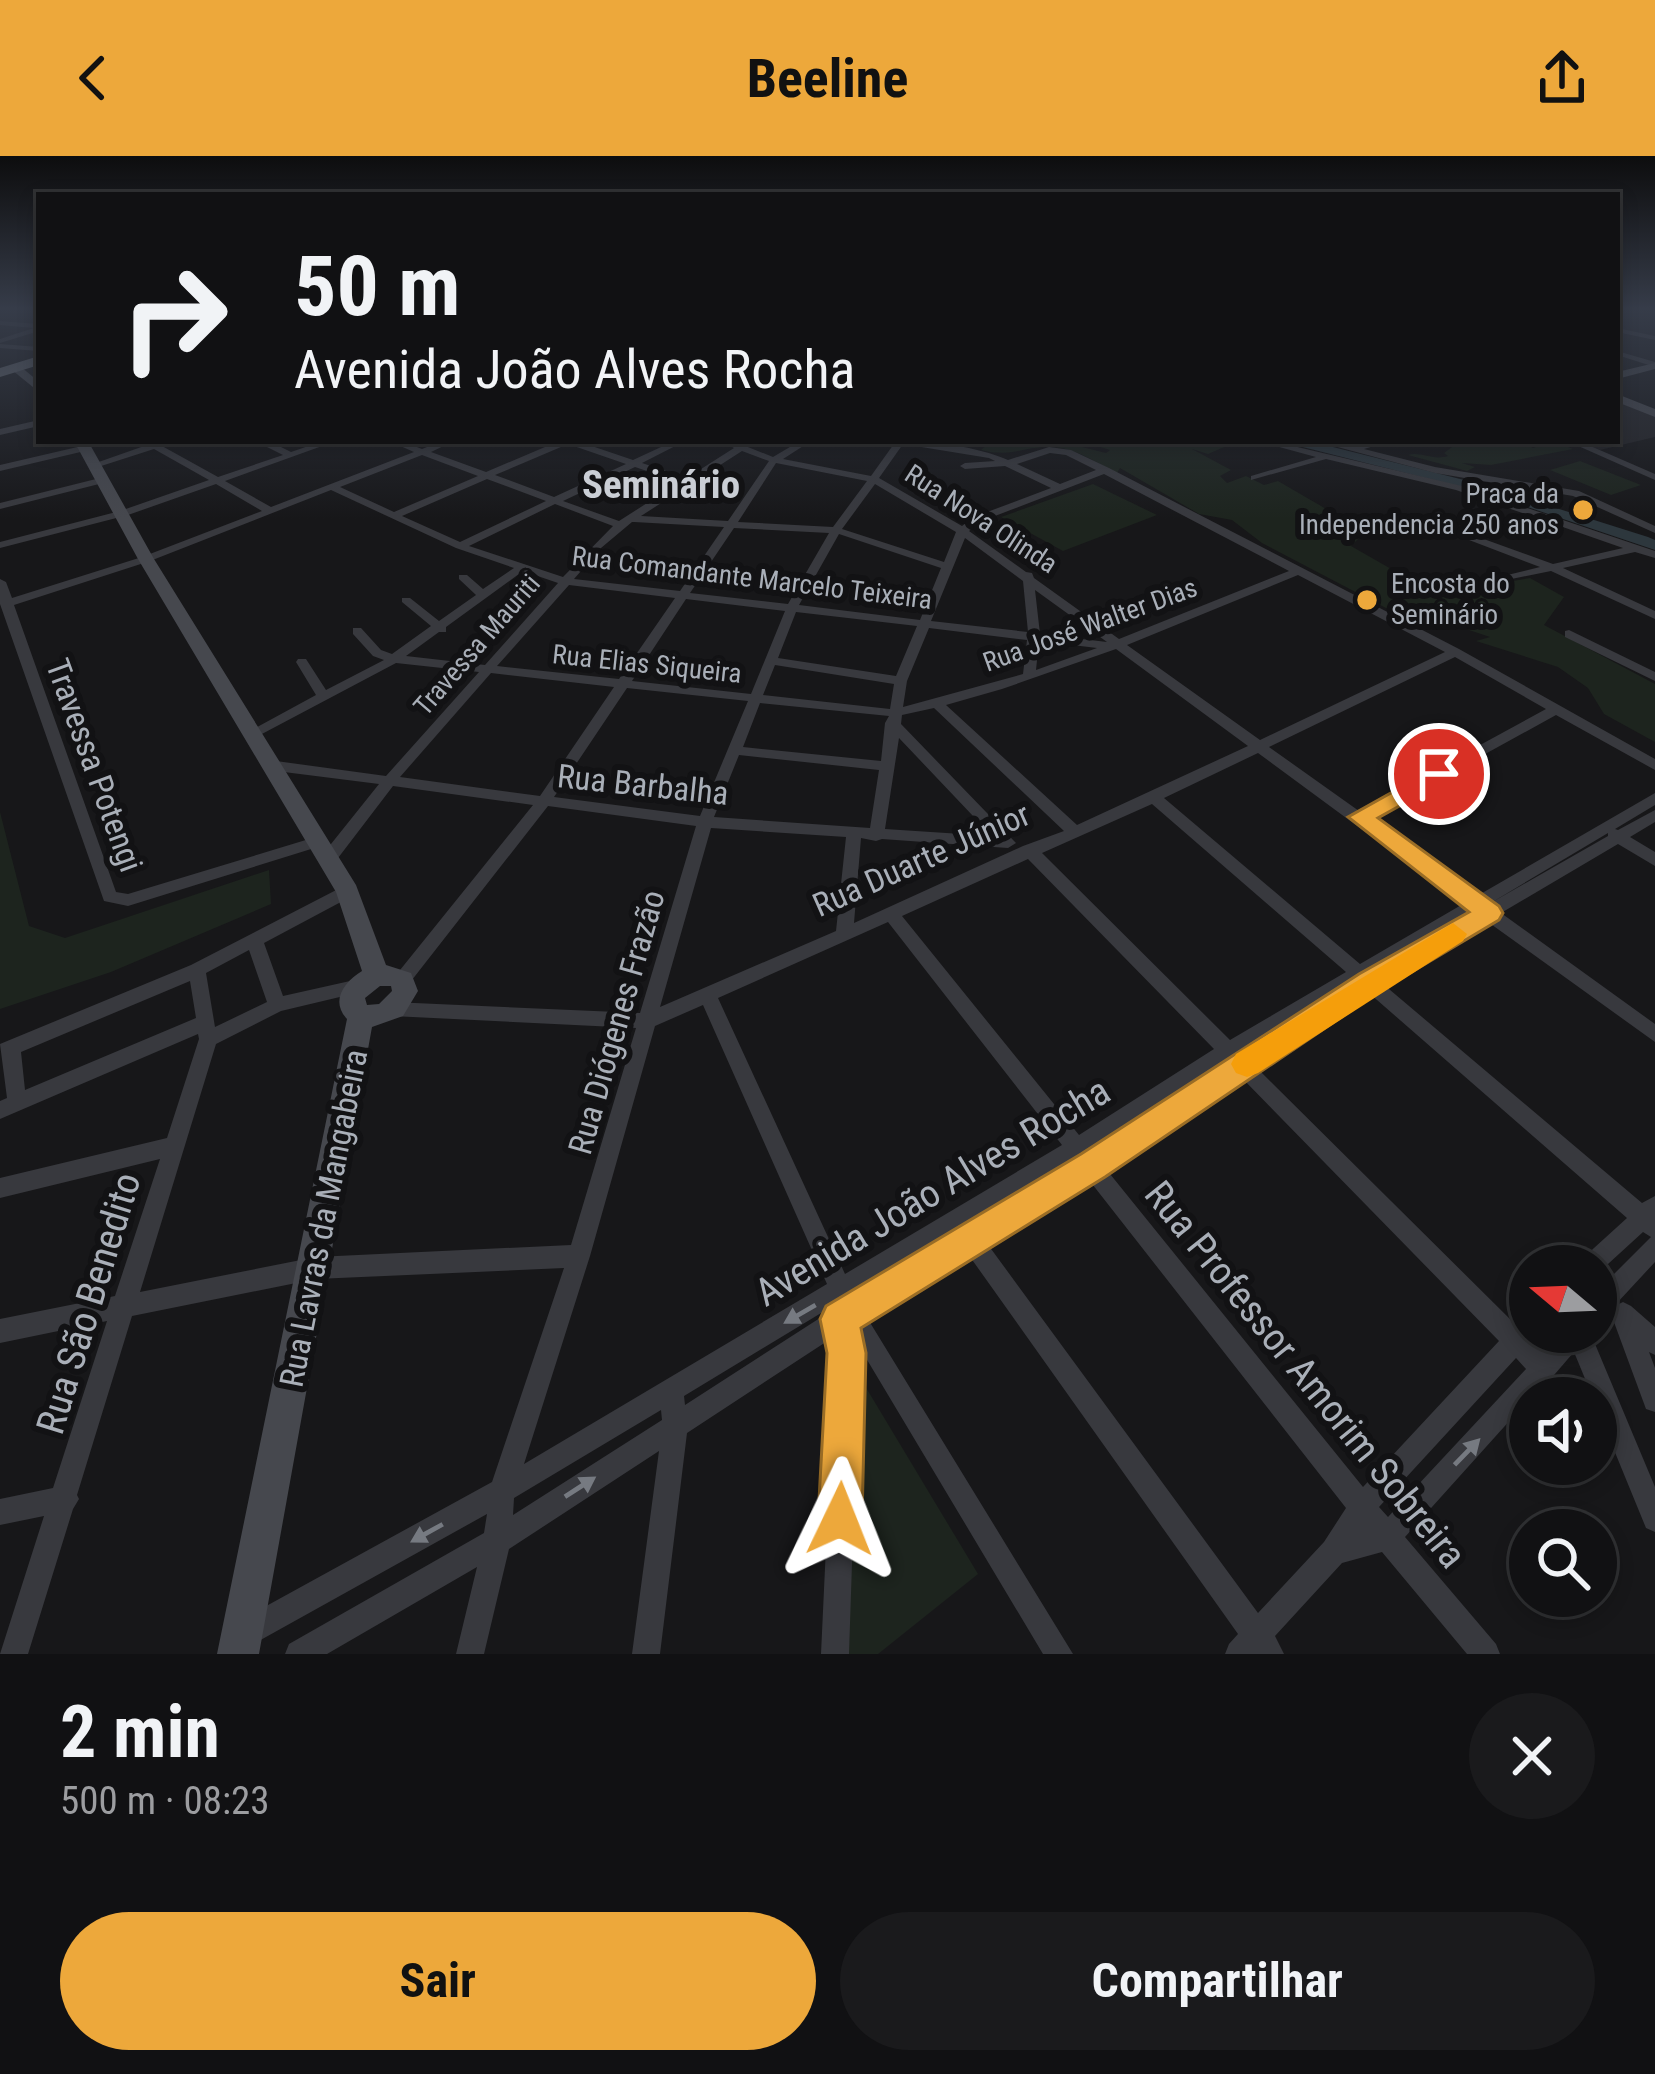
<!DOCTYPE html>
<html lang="pt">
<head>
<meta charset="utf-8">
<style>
  :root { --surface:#111113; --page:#1a1a1c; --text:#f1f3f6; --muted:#9c9da0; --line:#303133; --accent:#eda83b }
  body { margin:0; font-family:"Roboto Condensed",sans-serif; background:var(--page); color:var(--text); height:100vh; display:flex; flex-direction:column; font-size:45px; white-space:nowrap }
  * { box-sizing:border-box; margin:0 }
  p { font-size:39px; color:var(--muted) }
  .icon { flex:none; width:66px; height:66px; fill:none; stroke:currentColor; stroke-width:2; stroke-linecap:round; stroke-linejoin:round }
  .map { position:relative; height:1498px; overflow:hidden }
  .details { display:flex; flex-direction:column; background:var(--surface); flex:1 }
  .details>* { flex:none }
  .banner { position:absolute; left:36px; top:36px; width:1584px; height:252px; border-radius:0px; box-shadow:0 6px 18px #0003,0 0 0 3px var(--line); background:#111113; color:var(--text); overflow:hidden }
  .needle { width:78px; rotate:289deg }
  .tools { position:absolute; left:1509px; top:1089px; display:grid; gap:24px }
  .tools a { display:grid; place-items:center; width:108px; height:108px; border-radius:50%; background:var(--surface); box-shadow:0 6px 18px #0003,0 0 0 3px var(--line); font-size:60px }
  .pin { position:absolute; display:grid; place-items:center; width:102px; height:102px; color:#fff; margin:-51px; border:6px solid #fff; border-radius:50%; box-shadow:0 3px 12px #0007 }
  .me { position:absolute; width:132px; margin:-66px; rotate:2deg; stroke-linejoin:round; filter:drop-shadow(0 0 9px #0008) }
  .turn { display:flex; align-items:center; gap:42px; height:252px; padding:0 60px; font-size:54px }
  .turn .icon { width:156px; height:156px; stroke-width:2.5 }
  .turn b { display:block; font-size:84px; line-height:102px }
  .round { display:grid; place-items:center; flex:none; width:126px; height:126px; border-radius:63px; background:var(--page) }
  .head { display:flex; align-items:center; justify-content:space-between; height:204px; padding:0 60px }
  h1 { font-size:72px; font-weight:700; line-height:90px }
  .cta { display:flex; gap:24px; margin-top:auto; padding:24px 60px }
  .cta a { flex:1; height:138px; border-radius:72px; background:var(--accent); color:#111; font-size:48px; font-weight:700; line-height:138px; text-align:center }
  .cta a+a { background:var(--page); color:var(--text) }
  header { display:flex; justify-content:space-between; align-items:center; height:156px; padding:0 60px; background:var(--accent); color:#111; font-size:54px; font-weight:700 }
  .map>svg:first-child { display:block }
</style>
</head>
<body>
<header><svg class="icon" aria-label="back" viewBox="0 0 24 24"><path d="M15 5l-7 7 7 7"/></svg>Beeline<svg class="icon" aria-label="share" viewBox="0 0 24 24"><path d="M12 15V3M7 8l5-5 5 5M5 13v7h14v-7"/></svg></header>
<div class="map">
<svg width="1655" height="1498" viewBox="0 0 1655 1498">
  <rect width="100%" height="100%" fill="#171719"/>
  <path fill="#232326" d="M 1617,245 L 1655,259 L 1655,281 L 1600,294 L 1577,285 L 1617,285 Z"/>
  <g fill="#1d241e">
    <path d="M 991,285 L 1058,285 L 1106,297 L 1110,294 L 1081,285 L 1238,285 L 1208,298 L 1192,293 L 1231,314 L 1220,320 L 1227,327 L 1246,320 L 1264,329 L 1278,325 L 1340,361 L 1335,364 L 1344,372 L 1339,376 L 1358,383 L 1351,390 L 1400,418 L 1435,421 L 1461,434 L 1530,422 L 1564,441 L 1544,469 L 1655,528 L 1655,586 L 1604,558 L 1588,532 L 1558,511 L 1476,485 L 1490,481 L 1442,465 L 1407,463 L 1262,387 L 1232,364 L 1199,358 L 1120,312 L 1117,317 C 1097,307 1074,291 1051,291 C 1023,290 1012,302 981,294 Z"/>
    <path d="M 1460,285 L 1519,285 L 1533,292 L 1553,285 L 1573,293 L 1491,309 L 1462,307 L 1475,311 L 1467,315 L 1408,299 C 1421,295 1432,305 1448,300 L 1444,297 Z"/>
    <path d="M 1580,305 L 1641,329 L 1611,339 L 1550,314 Z"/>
    <path d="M 1093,328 L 1157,359 L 1063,395 L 1001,361 Z"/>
    <path d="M 0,656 L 29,770 L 65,782 L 269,714 L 271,748 L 111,816 L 0,853 Z"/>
    <path d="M 850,1205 L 978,1418 L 878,1498 L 849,1498 Z"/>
  </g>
  <path fill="#2d373d" d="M 1279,285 L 1309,285 L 1480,328 L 1648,381 L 1655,384 L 1655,394 L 1489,338 Z"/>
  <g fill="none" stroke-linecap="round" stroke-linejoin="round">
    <g fill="#38393e" fill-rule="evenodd">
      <path d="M 0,165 L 38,168 L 39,175 L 0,187 L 0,183 L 34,172 L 0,169 Z"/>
      <path d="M 1617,172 L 1655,180 L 1655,184 L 1617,176 Z"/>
      <path d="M 0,188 L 39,191 L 39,195 L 0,192 Z"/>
      <path d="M 1617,195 L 1655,206 L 1655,211 L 1617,199 Z"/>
      <path d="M 39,264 L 39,270 L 0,279 L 0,273 Z"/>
      <path d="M 142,285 L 174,285 L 162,290 L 218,321 L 283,299 L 265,290 L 265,286 L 271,286 L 291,296 L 323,285 L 336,285 L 225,325 L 271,351 L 414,296 L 389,285 L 401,285 L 422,293 L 442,285 L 454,285 L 431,296 L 486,316 L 559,285 L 577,285 L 633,304 L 674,285 L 685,285 L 642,307 L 687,322 L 734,292 L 721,285 L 733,285 L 773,301 L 800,285 L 811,285 L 783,303 L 871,320 L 896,285 C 932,285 976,290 1008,304 L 1049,291 L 1071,294 L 1109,312 L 1459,493 L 1655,603 L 1655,614 L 1556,559 L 1369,662 L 1477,740 L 1655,637 L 1655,649 L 1615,673 L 1618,674 L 1655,654 L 1655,666 L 1630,681 L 1655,696 L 1655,710 L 1618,688 L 1501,757 L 1655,868 L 1655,886 L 1488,766 L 1383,828 L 1642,1047 L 1655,1040 L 1655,1106 L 1604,1161 L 1596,1165 L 1596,1136 L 1651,1081 L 1643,1076 L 1596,1119 L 1596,1110 L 1580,1110 L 1583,1102 L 1627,1062 L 1369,837 L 1257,912 L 1515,1168 L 1530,1157 L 1530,1176 L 1539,1176 L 1532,1185 L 1543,1196 L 1561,1176 L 1590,1176 L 1655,1331 L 1655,1376 L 1646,1372 L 1596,1250 L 1596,1242 L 1593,1242 L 1574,1196 C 1559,1213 1547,1229 1530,1242 L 1405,1381 L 1496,1488 L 1500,1498 L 1467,1498 L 1382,1396 L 1342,1407 L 1275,1480 L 1284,1498 L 1225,1498 L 1229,1488 L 1238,1478 L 968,1098 L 866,1160 L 1073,1498 L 1043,1498 L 857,1187 L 859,1197 L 849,1498 L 821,1498 L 835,1197 L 832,1182 L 687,1277 L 660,1498 L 632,1498 L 659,1295 L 509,1393 L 484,1498 L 456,1498 L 477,1411 L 327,1498 L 285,1498 L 289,1488 L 484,1377 L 487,1358 L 257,1486 L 247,1490 L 237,1486 L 233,1476 L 237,1466 L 492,1326 L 564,1112 L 316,1123 L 132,1160 L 77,1339 L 79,1343 L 73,1353 L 28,1498 L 0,1498 L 44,1360 L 0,1369 L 0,1343 L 53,1332 L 107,1165 L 0,1187 L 0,1163 L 115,1140 L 160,1003 L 0,1042 L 0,1022 L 167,982 L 199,883 L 198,878 L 0,963 L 0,945 L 7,942 L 0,888 L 191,809 L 342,731 L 354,731 L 356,735 L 354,739 L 264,787 L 283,840 L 359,823 L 365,825 L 368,830 L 365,835 L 281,855 L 216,888 L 140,1136 L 316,1101 L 571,1089 L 636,872 L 392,860 L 386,858 L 383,853 L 386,848 L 392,846 L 640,857 L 696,670 L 548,650 L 408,829 L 402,831 L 396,829 L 393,824 L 396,819 L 533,649 L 393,630 L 335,706 L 329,708 L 321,702 L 323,698 L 379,628 L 276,615 L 269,610 L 276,605 L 386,620 L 479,516 L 396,507 L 260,579 L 250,579 L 248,576 L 316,539 L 296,506 L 298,503 L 306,503 L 326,534 L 384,504 L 373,500 L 353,478 L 353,472 L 361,472 L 381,494 L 392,498 L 431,470 L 402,446 L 402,442 L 410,442 L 439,465 L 476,439 L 459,423 L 459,419 L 467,419 L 483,433 L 514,412 L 456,392 L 331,334 L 150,405 L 14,449 L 116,736 L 128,738 L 319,680 L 327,685 L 324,689 L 128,750 L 104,745 L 0,448 L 0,423 L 6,426 L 12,442 L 142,401 L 262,355 L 216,328 L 128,359 L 0,392 L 0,386 L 120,355 L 209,324 L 154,293 L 98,311 L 93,308 L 147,289 ZM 568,288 L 626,308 L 554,341 L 495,319 ZM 903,288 L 989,302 L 995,305 L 965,307 L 960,310 L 965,313 L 1005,310 L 1051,332 L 974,361 L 962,370 L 879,322 ZM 742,295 L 769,305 L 728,365 L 641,360 ZM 1050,297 L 1066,299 L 1096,314 L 1060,328 L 1017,308 ZM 422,299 L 478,320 L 394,356 L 340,331 ZM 776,307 L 867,325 L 833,371 L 738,366 ZM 635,311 L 680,326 L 619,365 L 563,345 ZM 1104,318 L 1289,415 L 1119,483 L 1034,422 L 1032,417 L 1026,416 L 969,375 L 982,365 ZM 487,323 L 546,345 L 460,386 L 402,360 ZM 875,328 L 956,376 L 944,406 L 842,373 ZM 555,348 L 613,370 L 563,421 L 469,390 ZM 632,366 L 634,366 L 724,371 L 680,435 L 574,423 L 601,392 ZM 734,372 L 829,377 L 788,448 L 690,437 ZM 839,378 L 941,412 L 920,464 L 799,449 ZM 965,382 L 1023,425 L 1028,476 L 931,465 ZM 523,415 L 558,427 L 485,509 L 406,500 L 439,476 L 446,476 L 446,471 ZM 1298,419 L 1445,496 L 1260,584 L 1127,489 ZM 569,429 L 675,442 L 619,523 L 497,510 ZM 1035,434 L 1107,486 L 1040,478 ZM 686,443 L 785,455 L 751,538 L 632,525 ZM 796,456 L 917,470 L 896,520 L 778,502 ZM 929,472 L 1027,484 L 1023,518 L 903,551 L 907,525 ZM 1039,485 L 1097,492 L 1036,514 ZM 1116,493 L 1248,590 L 1077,669 L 946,549 L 1002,533 ZM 1455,501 L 1546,553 L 1359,655 L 1269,591 ZM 775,509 L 894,528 L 890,553 L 763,539 ZM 491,517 L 614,531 L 540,640 L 400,621 ZM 627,532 L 748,545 L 700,660 L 554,641 ZM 760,547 L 889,560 L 885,567 L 881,605 L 743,591 ZM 934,552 L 1064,675 L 1023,690 L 854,767 L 861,682 L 876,685 L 882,683 L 1008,692 L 1016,687 L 901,568 L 902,559 ZM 899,582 L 992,680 L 885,673 ZM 1258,597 L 1463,748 L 1360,808 L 1164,642 ZM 739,599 L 879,614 L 870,672 L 714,661 ZM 1152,648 L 1346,816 L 1230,884 L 1042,697 ZM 711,672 L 846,681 L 836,775 L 660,851 ZM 1608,677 L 1608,680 L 1489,748 ZM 1028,703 L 1214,893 L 1079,979 L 902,760 ZM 888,766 L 1062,989 L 845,1118 L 718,842 ZM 249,794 L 267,846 L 215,871 L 206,817 ZM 190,825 L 196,862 L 25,934 L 21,896 ZM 1344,835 L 1245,899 L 1242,896 ZM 703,849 L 827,1128 L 524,1308 L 590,1100 L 655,870 ZM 1226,906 L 1230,909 L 1094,998 L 1091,994 ZM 1242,922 L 1499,1185 L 1363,1331 L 1106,1013 ZM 1074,1004 L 1077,1008 L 974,1070 L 972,1066 ZM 1089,1024 L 1346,1352 L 1324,1386 L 1258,1457 L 986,1086 ZM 953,1077 L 956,1081 L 856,1140 L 854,1137 ZM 836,1148 L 837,1151 L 685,1249 L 684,1240 ZM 1516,1202 L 1526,1213 L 1388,1361 L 1379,1351 ZM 661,1254 L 662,1264 L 513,1359 L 514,1342 Z"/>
      <path d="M 1257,285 L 1272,285 L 1462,330 L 1655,395 L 1655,402 L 1635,396 L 1563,412 L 1655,455 L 1655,463 L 1551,415 L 1487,428 L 1487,424 L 1540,411 L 1422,366 L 1431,364 L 1553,408 L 1623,392 L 1456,334 L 1326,303 L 1251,324 L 1251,320 L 1316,301 Z"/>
      <path d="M 1315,285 C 1327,285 1336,288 1348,289 C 1361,291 1377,285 1391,285 L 1364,293 L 1435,311 L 1579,335 L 1655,370 L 1655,377 L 1573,340 L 1435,317 Z"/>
      <path d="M 1567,285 L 1579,285 L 1655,318 L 1655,324 Z"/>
      <path d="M 86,289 L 89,290 L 89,294 L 0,315 L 0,309 Z"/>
      <path d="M 104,321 L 107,322 L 107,326 L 0,353 L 0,347 Z"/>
      <path d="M 1569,474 L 1655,516 L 1655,525 L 1565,481 L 1565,475 Z"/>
      <path d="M 1623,1146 L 1631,1150 L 1655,1171 L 1655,1199 L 1649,1196 L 1655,1212 L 1655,1256 L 1646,1253 L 1611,1158 L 1615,1150 Z"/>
    </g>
    <g fill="#46484e" fill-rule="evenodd">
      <path d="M 1655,207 L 1655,213 L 1617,223 L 1617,216 Z"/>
      <path d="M 12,210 L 20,210 L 39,226 L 39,236 L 12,214 Z"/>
      <path d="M 1617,238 L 1655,253 L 1655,261 L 1617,246 Z"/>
      <path d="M 74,285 L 88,285 L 154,403 L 356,729 L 386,809 L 411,817 L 418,835 L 403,860 L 372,871 L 259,1498 L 217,1498 L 347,863 C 330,845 344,826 362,815 L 336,736 L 138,403 ZM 380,830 L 391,830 L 392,835 L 379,848 L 367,849 L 365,842 Z"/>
    </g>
    <path fill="#64686f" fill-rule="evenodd" d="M 39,200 L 39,209 L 0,221 L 0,212 Z"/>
  </g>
  <defs><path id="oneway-solid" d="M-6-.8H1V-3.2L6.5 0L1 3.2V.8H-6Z" transform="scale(3)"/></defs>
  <g fill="#767a81">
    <use href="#oneway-solid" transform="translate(800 1158) rotate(150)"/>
    <use href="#oneway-solid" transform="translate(1467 1296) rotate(-46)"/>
    <use href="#oneway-solid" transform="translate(580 1331) rotate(-33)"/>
    <use href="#oneway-solid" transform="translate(427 1377) rotate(151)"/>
  </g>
  <linearGradient id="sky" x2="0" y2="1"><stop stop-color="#0d0d0e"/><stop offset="0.42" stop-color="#363c49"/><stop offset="1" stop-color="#363c49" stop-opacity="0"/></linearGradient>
  <rect width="1655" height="363" fill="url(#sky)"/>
  <path fill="#eda83b" stroke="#9a6d26" stroke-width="3" d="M 1439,610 L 1451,618 L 1448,623 L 1378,662 L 1499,750 L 1503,757 L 1499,764 L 1380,835 L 1105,1021 L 861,1172 L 866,1197 L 862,1363 L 855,1379 L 840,1385 L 825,1379 L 818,1363 L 827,1197 L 820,1163 L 826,1150 L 1081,998 L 1359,818 L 1469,756 L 1348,661 Z"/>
  <path fill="#f59e0b" d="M 1453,767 L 1467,778 L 1463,785 L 1258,917 L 1247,921 L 1236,917 L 1231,908 L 1236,898 Z"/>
  <g fill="#eda83b" stroke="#121214" stroke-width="4.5">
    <circle cx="1583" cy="354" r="12"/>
    <circle cx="1367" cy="444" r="12"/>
  </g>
  <g text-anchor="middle" stroke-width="12" stroke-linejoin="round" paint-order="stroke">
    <g font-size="27" fill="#a9afb8" stroke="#121214" text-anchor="end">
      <text x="1559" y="347">Praca da<tspan x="1559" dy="31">Independencia 250 anos</tspan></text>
      <text x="1391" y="437" text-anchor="start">Encosta do<tspan x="1391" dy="31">Seminário</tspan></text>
    </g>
    <g font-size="27" fill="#a9afb8" stroke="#121214">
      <text transform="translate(981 363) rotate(33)" y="9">Rua Nova Olinda</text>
      <text transform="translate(752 422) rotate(7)" y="9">Rua Comandante Marcelo Teixeira</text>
      <text transform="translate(1090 469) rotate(-20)" y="9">Rua José Walter Dias</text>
      <text transform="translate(477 489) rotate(-49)" y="9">Travessa Mauriti</text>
      <text transform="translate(647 508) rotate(6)" y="9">Rua Elias Siqueira</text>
    </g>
    <g font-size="33" fill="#a9afb8" stroke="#121214">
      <text transform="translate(95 609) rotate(70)" y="12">Travessa Potengi</text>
      <text transform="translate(643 628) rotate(6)" y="12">Rua Barbalha</text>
      <text transform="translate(921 703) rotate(-24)" y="12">Rua Duarte Júnior</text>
      <text transform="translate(616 866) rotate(-74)" y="12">Rua Diógenes Frazão</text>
      <text transform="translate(323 1062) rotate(-79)" y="12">Rua Lavras da Mangabeira</text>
    </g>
    <g font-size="39" font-weight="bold" fill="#caced5" stroke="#121214">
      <text x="661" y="342">Seminário</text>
    </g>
    <g font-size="39" fill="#a9afb8" stroke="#121214">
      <text transform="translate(932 1035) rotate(-31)" y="14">Avenida João Alves Rocha</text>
      <text transform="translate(88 1147) rotate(-73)" y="14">Rua São Benedito</text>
      <text transform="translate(1306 1218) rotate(51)" y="14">Rua Professor Amorim Sobreira</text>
    </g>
  </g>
</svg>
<div class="tools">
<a><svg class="needle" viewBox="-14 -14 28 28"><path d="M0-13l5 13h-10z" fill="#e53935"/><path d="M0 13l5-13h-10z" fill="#9c9da0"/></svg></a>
<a><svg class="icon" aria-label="sound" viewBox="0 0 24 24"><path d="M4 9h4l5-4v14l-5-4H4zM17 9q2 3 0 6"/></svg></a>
<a><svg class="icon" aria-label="search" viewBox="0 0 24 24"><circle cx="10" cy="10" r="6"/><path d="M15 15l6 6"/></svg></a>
</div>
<div class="pin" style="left:1439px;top:618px;background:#d93025"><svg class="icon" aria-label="arrive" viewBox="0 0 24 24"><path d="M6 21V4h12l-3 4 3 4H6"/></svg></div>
<svg class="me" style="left:840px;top:1363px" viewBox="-20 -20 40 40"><path d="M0-17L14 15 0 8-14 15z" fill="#eda83b" stroke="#fff" stroke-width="4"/></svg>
<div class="banner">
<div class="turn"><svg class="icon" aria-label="right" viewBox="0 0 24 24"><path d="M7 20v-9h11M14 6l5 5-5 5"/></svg><div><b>50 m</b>Avenida João Alves Rocha</div></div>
</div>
</div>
<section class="details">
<div class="head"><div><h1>2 min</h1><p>500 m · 08:23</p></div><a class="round"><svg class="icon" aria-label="close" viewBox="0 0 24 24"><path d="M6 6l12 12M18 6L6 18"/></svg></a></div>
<div class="cta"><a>Sair</a><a>Compartilhar</a></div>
</section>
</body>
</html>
